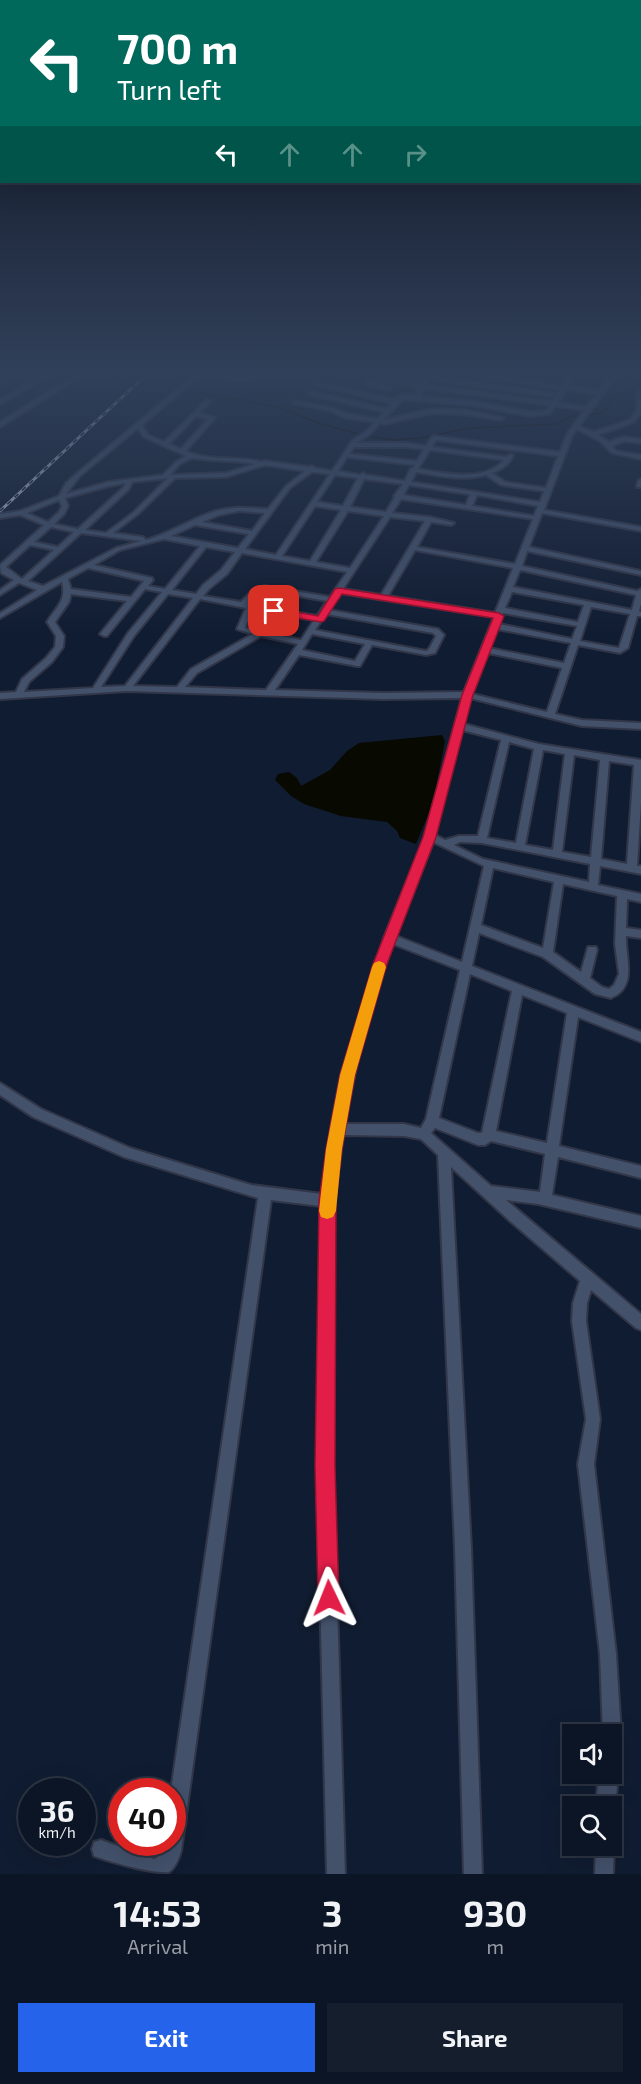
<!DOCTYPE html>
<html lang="en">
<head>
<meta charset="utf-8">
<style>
  :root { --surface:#0c1525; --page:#151e2d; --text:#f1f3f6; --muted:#9a9fa7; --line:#2c3442; --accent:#2563eb }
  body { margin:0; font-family:"Exo 2",sans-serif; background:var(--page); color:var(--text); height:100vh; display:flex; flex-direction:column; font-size:22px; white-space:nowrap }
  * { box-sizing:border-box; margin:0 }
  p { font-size:20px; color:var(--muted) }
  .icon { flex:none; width:33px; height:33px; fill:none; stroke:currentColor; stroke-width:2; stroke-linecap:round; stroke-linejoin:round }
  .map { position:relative; height:1874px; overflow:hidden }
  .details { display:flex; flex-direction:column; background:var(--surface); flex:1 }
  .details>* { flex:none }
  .banner { position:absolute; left:0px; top:0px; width:642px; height:183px; box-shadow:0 6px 24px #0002,0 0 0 2px var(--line); background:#00695c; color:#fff; overflow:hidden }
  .tools { position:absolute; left:562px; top:1724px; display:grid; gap:12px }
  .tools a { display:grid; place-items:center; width:60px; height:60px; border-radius:0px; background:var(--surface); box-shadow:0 6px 24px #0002,0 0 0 2px var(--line); font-size:30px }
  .speed { position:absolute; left:18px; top:1778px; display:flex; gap:12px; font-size:30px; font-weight:700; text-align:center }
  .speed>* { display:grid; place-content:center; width:78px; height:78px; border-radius:50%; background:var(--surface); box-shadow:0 6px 24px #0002,0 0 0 2px var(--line); line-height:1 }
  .speed small { font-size:15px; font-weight:400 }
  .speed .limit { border:9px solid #d22; background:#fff; color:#111 }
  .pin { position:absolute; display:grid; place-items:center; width:51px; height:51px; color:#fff; margin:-26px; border-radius:12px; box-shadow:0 3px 9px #0006 }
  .me { position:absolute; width:66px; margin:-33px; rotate:358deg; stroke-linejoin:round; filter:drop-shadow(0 0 4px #0008) }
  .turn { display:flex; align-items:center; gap:21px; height:126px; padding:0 18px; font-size:27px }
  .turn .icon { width:78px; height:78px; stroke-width:2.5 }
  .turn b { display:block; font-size:42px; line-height:51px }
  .lanes { display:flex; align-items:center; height:57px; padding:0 18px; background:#0003; justify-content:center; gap:30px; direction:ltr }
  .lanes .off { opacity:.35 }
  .eta { display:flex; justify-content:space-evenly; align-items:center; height:102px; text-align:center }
  .eta b { font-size:36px; font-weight:700; line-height:42px }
  .button { display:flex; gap:12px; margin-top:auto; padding:12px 18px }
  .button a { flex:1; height:69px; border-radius:0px; background:var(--accent); color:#fff; font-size:24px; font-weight:700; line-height:69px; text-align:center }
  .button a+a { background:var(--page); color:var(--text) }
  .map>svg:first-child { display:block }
</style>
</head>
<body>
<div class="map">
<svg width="641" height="1874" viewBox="0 0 641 1874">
  <rect width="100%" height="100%" fill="#101c31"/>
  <path fill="#080900" d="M 442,735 L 445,741 L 433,803 L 416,844 L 400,838 L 397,831 L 387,822 L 341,816 L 304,804 L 291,796 L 275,780 L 278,774 L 289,772 L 297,778 L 301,786 L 330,770 L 347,751 L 359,743 Z"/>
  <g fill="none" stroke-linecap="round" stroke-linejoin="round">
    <g stroke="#080900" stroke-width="1.5">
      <path d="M 120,373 L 114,378 L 124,382"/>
      <path d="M 140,385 L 176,388"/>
      <path d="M 183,390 L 277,407 L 321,424 L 359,434"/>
      <path d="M 369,436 L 393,440 L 419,438 L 471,428 L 557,424 L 571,416 L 598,414 L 607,409 L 620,383 L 633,373"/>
    </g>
    <g stroke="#313648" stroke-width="4">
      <g id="minor">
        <path d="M 13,373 L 20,373 L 0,385 L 0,381 Z"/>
        <path d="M 46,373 L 53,373 L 0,404 L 0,400 Z"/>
        <path d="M 79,373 L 86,373 L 0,427 L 0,422 Z"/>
        <path d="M 197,373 L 203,373 L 142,425 L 148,435 L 164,442 L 207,400 L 210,402 L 199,413 L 215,418 L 186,451 C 209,462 237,455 261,462 L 265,461 L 309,467 L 312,466 L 315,468 L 332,471 L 352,441 L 367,431 L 375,422 L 346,418 L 328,410 L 293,403 L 293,401 L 332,408 L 347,414 L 378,419 L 384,412 L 308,394 L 311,392 L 387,409 L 392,403 L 315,384 L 315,382 L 395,400 L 401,395 L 415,395 L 419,387 L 378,381 L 381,373 L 393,373 L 424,378 L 426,373 L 432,373 L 430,376 L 557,394 L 560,389 L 465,373 L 478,373 L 562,386 L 569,373 L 575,373 L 567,386 L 599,391 L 613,373 L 619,373 L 579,426 L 594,432 L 630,420 L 637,410 L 638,392 L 641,390 L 641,413 L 634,422 L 598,435 L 609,442 L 623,437 L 641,439 L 641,443 L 624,441 L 612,446 L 616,451 L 641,455 L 641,459 L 612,453 L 600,441 L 577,429 L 573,434 L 544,510 L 641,527 L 641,531 L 542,513 L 529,547 L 641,571 L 641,575 L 527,551 L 522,566 L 637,591 L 641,589 L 641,604 L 639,611 L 641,612 L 641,616 L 637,616 L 628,648 L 620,653 L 578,645 L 555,714 L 582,720 L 641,723 L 641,729 L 582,726 L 470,698 L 464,724 L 539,744 L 641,760 L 641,803 L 637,866 L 641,866 L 641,874 L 600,866 L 598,885 L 641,894 L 641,902 L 627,899 L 626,928 L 641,930 L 641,938 L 626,936 C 625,958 638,987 611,998 L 595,994 L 543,957 L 479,933 L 472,966 L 641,1032 L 641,1042 L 578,1017 L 559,1146 L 641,1166 L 641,1178 L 558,1157 L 552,1195 L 641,1216 L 641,1228 L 538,1204 L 506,1200 L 641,1314 L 641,1330 L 636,1328 L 591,1290 L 587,1303 L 586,1321 L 600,1419 L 594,1464 L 616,1654 L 621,1735 L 618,1741 L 612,1744 L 612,1734 L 603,1734 L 600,1654 L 578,1464 L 586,1419 L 572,1321 L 573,1303 L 580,1281 L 510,1221 L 451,1167 L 471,1548 L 482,1874 L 464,1874 L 455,1548 L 438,1155 L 421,1139 L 404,1136 L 343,1135 L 334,1201 L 333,1466 L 345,1874 L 327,1874 L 317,1466 L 321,1206 L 271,1200 L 181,1851 C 179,1858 175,1868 169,1872 C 154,1874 110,1862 94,1856 L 92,1849 L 94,1842 L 101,1840 L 154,1859 C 161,1856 163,1849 164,1842 L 172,1842 L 171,1791 L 258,1198 L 124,1157 L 33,1117 L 0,1095 L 0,1083 L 41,1109 L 130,1148 L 251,1185 L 322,1194 L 331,1129 L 341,1075 L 384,938 L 425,837 L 462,698 L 383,699 L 127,691 L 0,699 L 0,693 L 16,692 L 22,679 L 46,658 L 55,647 L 56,636 L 47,622 C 56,607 67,601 62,582 L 0,618 L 0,613 L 37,590 L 19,583 L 0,595 L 0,590 L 14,580 L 1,573 L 0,565 L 44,525 L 20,515 L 0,518 L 0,514 L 20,511 L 59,496 L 66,483 L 76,474 ZM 386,375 L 422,381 L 421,384 L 384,379 ZM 429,379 L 555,397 L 552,402 L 426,385 ZM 424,388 L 550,405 L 546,411 L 530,412 L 471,401 L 420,397 ZM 565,389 L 597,394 L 587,407 L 557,403 L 563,396 L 562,395 ZM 403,399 L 471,405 L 530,416 L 550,414 L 555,406 L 585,410 L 567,434 L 560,452 L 434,436 L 432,437 L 426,446 L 405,443 L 356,443 L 371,433 L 380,423 L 385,424 L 432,413 L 463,414 L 501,420 L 504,418 L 463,410 L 432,409 L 383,420 ZM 196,416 L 208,419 L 181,449 L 169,444 ZM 138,428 L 144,437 L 186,456 L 176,462 L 163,475 L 108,482 L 66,494 L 80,476 ZM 436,440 L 558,456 L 546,488 L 505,482 L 492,473 C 501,470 511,463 513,455 L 509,455 L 507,457 L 432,447 ZM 354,447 L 405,447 L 424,449 L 417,461 L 349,454 ZM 430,450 L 504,460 C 484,483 444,473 418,469 ZM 347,457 L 415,465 L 410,470 L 405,481 L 366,475 L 363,473 L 360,475 L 338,471 ZM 192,458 C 213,461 234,460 255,464 L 226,473 L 170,475 L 180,464 ZM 265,465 L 305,471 L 286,486 L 268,509 C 250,508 234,506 216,511 C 192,518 171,533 146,540 L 143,537 L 113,533 L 138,514 L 175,478 L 226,477 ZM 312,472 L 330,474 L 276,555 L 245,549 L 290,488 ZM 416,472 C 439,476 463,481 486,475 L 501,485 L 544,491 L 540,502 L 411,482 ZM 335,475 L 358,478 L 343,506 L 317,502 ZM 168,478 L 134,512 L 106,533 L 85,530 L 129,489 L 132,482 ZM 364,479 L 403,484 L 394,496 L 395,497 L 386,512 L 350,507 ZM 125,483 L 124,487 L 78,529 L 54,524 L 64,514 L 68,506 L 65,498 L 109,486 ZM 409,485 L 468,494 L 470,495 L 466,505 L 403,495 ZM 477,495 L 538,506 L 534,516 L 472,506 ZM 401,499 L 533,519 L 515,564 L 417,547 L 431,522 L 451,525 L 454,523 L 430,517 L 392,513 ZM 59,500 L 62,506 L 59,512 L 48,522 L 27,513 ZM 315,506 L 341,510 L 310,561 L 282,556 ZM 239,511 L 265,513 L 252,531 L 202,522 L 219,515 ZM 348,511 L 384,516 L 350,568 L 316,562 ZM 390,517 L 425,521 L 381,595 L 343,589 ZM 195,525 L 249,534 L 238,548 L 171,536 ZM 51,527 L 74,532 L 58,547 L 34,542 ZM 81,533 L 141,541 L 116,548 L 43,586 L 28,581 ZM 164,539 L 200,546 L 165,589 L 148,586 L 153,580 L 152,578 L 94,565 L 120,550 ZM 30,545 L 54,550 L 22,579 L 6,567 ZM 206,547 L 235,552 L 221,570 L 203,585 L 196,594 L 172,590 ZM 415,550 L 513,568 L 495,613 L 388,596 ZM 242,553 L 347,572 L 330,597 L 264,586 L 252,591 L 241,602 L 203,596 L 209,589 L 227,574 ZM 88,568 L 144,581 L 131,597 L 71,589 L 68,579 ZM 520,570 L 636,595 L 632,610 L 513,587 ZM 145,589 L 162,592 L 128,633 L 93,688 L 24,692 L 29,682 L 52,662 L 63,647 L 64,636 L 55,622 L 69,602 L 71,594 L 127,601 L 100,634 L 104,636 L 107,636 ZM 265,590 L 327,601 L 317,616 L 248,604 ZM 512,592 L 584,605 L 578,622 L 505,608 ZM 340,593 L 494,617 L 464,692 L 383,693 L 275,690 L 299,655 L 357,666 L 360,666 L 372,645 L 426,655 L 435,653 L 444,635 L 438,629 L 329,610 ZM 168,594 L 193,598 L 125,686 L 101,687 L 134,636 ZM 200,599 L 246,608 L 237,629 L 253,634 L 191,669 L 177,687 L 133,686 ZM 591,607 L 630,614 L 619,648 L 580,641 ZM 253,609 L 314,620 L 301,640 L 245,628 ZM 503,613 L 577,626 L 572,639 L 499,624 ZM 326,614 L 433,633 L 436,636 L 429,649 L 426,651 L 315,630 ZM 497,629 L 571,643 L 564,663 L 489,648 ZM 312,634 L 365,644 L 355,661 L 302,650 ZM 261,636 L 298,644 L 266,690 L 185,687 L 197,673 ZM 488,653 L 562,668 L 547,712 L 472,694 ZM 462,730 L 501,740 L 478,836 L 459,836 L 445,840 L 435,835 ZM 509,742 L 534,749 L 516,843 L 487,838 ZM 543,750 L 565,754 L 553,850 L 525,845 ZM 574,755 L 600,760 L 591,857 L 562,852 ZM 609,761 L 634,765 L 627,864 L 601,859 ZM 433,842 L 484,866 L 462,962 L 396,936 ZM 460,842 L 482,843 L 590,864 L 589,882 L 483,859 L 454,845 ZM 493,868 L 554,882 L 543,948 L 481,925 ZM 563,884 L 617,896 L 615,944 L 619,974 L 614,985 L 609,989 L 602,987 L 590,978 L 597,950 L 596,947 L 588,947 L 581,972 L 553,952 ZM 393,944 L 460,970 L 426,1119 L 421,1128 L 404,1124 L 345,1124 C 355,1063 371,1002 393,944 ZM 470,974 L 512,991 L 482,1133 L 478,1133 L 439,1118 ZM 522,995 L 567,1013 L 547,1143 L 496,1131 ZM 435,1128 L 478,1145 L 485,1145 L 491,1141 L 545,1154 L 540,1192 L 491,1186 L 431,1133 Z"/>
        <path d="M 204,373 C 217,373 230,378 243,378 C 251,378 258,373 266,373 C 250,386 222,381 204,373 Z"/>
        <path d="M 301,373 L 311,373 L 316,375 L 313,377 Z"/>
        <path d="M 368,381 L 390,387 L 391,388 L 388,390 L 366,384 L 366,382 Z"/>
        <path d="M 641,479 L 641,487 L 637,487 L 638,481 Z"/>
        <path d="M 612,1766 L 614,1767 C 619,1778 617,1800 612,1811 L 612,1806 L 596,1806 L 599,1773 L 612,1773 Z"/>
        <path d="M 612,1839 L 614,1845 L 613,1874 L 595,1874 L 596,1845 L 612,1845 Z"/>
      </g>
    </g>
    <use href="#minor" fill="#43516b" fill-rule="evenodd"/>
    <g stroke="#b2bbcc" stroke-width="3">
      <path id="rail" d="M 0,511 L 148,373"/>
    </g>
    <use href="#rail" stroke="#101c31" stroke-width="1.5" stroke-dasharray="5" stroke-linecap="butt"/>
  </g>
  <linearGradient id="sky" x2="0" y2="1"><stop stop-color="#090f1b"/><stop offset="0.59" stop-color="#31405a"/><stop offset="1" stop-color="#31405a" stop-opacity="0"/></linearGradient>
  <rect width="641" height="635" fill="url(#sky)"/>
  <path fill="#e11d48" stroke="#92132f" stroke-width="1.5" d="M 339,588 L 499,613 L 504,616 L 473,695 L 436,837 L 387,964 L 355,1075 L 342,1149 L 336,1201 L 335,1466 L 339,1598 L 336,1606 L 329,1609 L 321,1606 L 318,1598 L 315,1466 L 319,1201 L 326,1149 L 340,1075 L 373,964 L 423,837 L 462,695 L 493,618 L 342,594 L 324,621 L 321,622 L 274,614 L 269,611 L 274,608 L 318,616 L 335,589 Z"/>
  <path fill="#f59e0b" d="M 379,961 L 384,963 L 386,967 L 355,1075 L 342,1149 L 336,1211 L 333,1217 L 327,1219 L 321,1217 L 319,1211 L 326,1149 L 340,1075 L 372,967 L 374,963 Z"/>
</svg>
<div class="tools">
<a><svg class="icon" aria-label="sound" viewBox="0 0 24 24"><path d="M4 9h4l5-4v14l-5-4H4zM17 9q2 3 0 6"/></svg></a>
<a><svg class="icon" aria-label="search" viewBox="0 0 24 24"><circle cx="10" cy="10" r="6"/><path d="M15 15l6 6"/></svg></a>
</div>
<div class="speed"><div>36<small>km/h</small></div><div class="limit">40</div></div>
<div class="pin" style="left:274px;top:611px;background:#d93025"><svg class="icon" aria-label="arrive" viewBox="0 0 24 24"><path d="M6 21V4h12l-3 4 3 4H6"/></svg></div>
<svg class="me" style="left:329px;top:1598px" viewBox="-20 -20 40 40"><path d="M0-17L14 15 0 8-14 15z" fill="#e11d48" stroke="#fff" stroke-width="4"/></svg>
<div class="banner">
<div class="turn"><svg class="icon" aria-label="left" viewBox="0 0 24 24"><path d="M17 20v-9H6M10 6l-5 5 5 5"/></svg><div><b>700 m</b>Turn left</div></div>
<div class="lanes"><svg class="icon" aria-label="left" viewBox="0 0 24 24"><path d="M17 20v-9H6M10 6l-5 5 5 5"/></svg><svg class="icon off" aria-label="ahead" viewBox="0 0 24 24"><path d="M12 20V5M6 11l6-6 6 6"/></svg><svg class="icon off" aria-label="ahead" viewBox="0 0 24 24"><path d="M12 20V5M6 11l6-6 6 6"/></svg><svg class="icon off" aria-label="right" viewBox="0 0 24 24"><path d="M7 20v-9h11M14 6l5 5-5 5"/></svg></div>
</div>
</div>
<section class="details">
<div class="eta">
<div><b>14:53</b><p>Arrival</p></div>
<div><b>3</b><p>min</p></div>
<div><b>930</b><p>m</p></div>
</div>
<div class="button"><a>Exit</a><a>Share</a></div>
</section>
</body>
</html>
